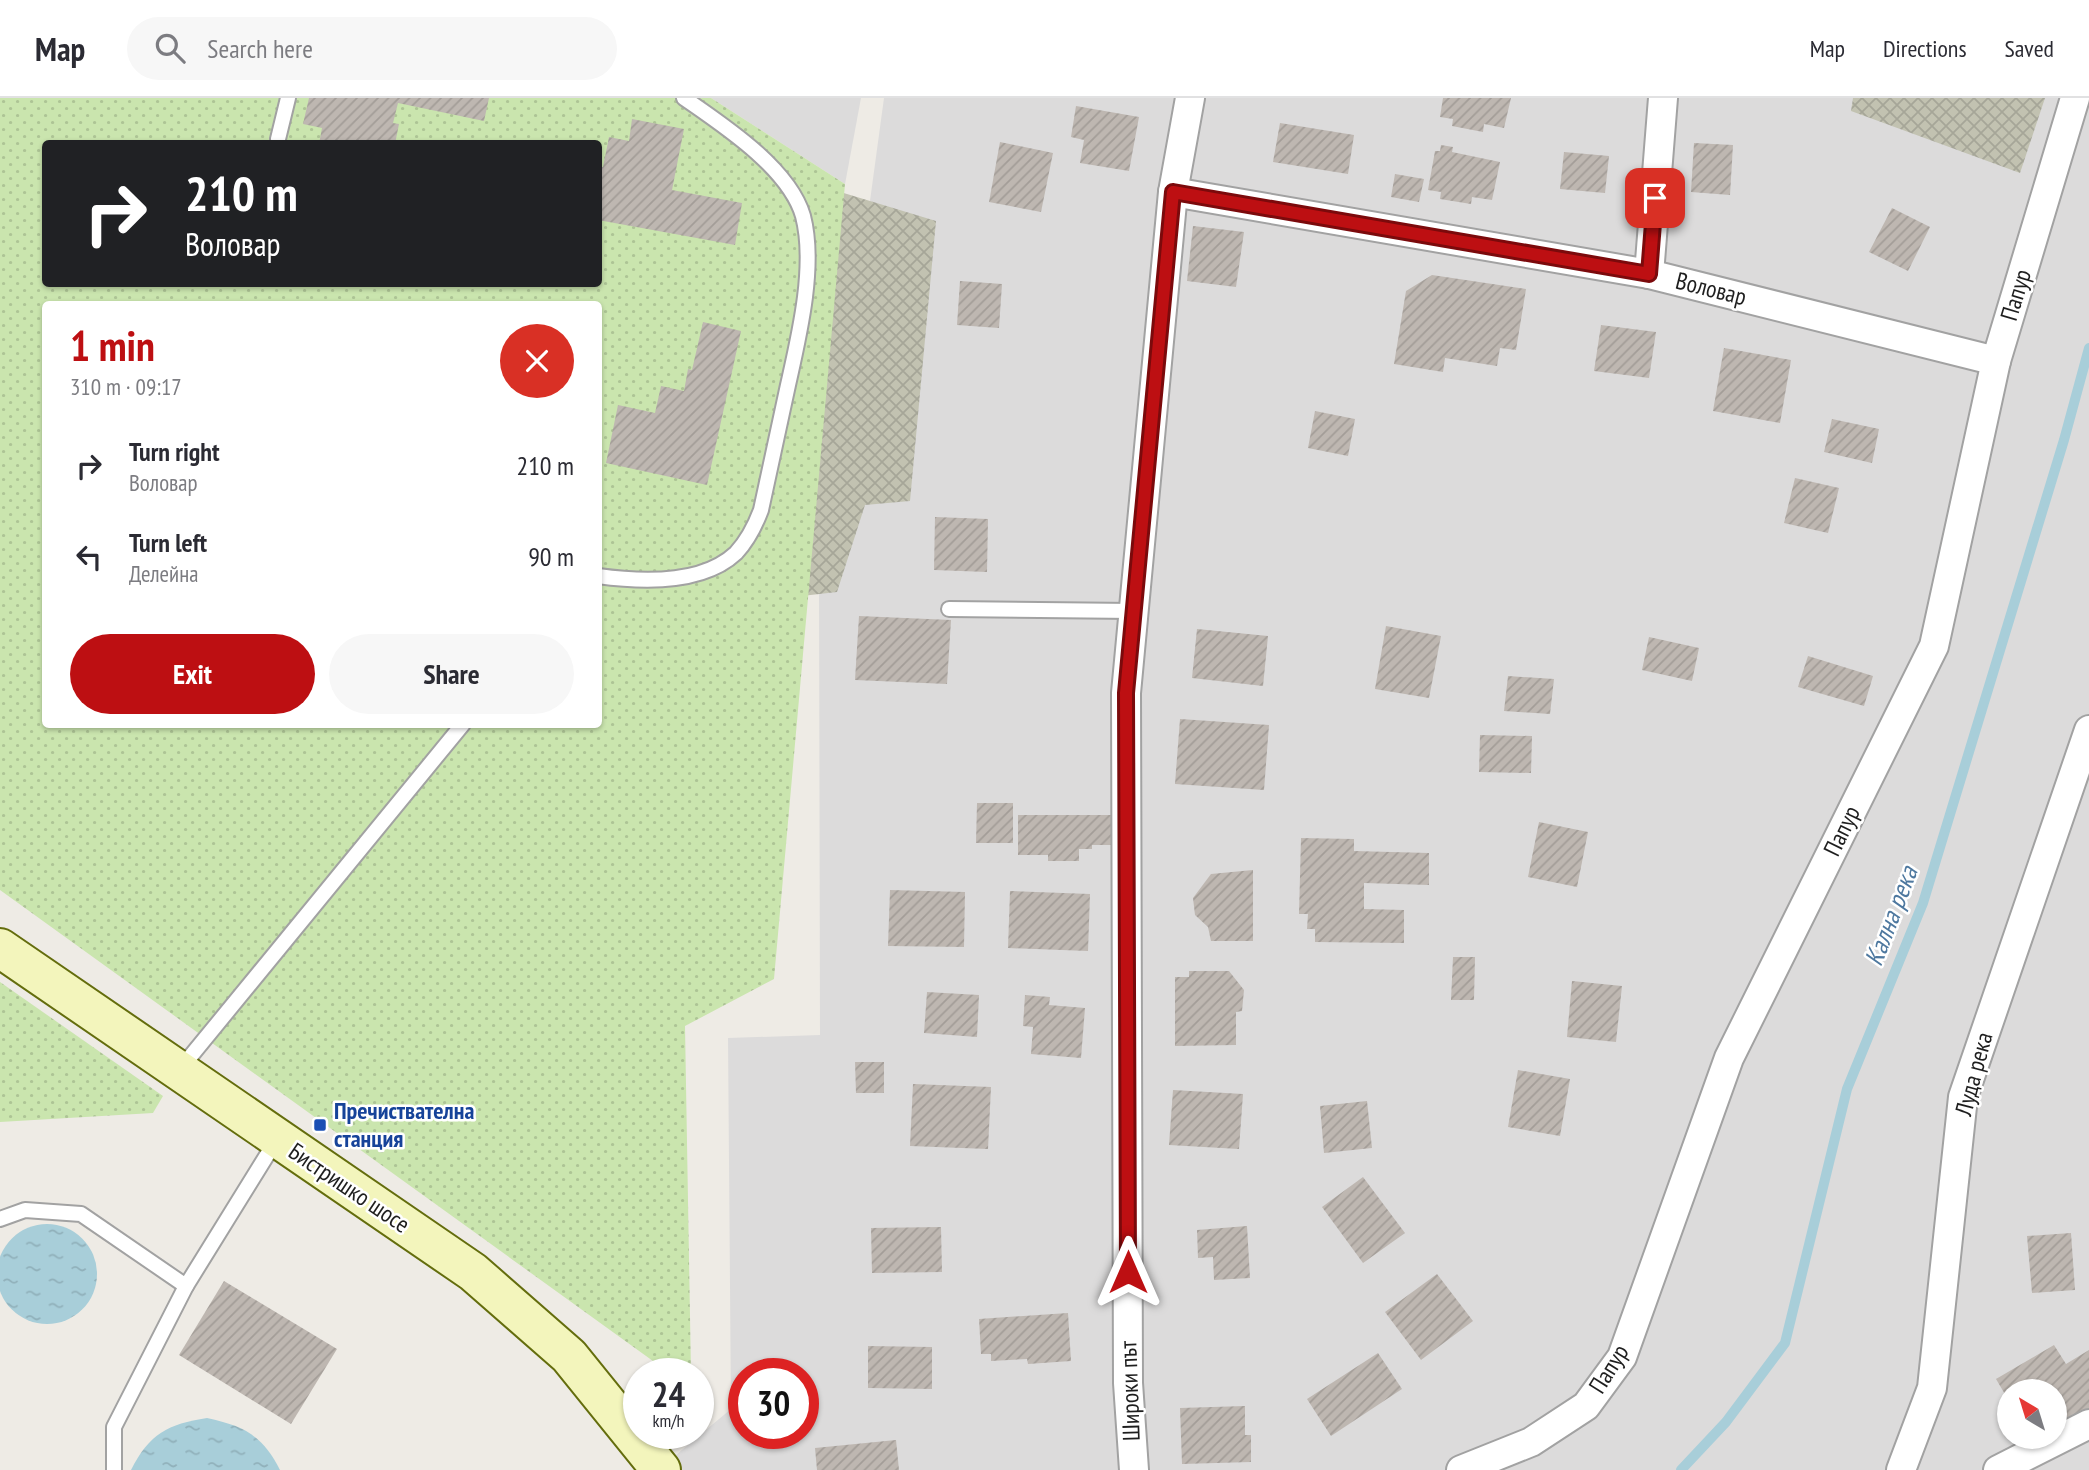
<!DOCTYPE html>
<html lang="en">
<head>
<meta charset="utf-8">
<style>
  :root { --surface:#fff; --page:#f7f7f7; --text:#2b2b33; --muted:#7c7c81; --line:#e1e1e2; --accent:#bd0f12 }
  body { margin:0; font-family:"PT Sans Narrow",sans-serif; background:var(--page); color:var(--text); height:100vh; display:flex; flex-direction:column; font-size:26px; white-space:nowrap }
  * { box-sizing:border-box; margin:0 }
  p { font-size:23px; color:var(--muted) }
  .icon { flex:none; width:38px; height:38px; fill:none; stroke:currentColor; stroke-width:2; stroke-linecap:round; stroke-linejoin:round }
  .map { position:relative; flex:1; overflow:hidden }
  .drawer { position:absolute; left:42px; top:203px; width:560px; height:427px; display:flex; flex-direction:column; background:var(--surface); border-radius:7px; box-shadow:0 2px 5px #0004 }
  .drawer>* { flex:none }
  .guide { position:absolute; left:42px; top:42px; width:560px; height:147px; border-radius:7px; box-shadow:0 2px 5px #0004; background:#202124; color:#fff; overflow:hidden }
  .needle { width:46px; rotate:322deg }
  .fabs { position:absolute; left:1997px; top:1281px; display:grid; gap:14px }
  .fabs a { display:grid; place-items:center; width:70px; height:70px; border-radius:50%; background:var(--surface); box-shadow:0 2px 5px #0004; font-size:35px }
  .speed { position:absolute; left:623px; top:1260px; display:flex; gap:14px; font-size:35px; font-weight:700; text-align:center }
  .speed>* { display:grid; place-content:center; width:91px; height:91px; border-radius:50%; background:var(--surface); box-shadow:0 2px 5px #0004; line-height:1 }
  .speed small { font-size:18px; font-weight:400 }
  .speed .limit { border:10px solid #d22; background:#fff; color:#111 }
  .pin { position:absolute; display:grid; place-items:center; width:60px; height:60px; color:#fff; margin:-30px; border-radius:14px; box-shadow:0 4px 10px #0006 }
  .me { position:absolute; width:77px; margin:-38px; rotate:0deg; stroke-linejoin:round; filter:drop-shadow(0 0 5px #0008) }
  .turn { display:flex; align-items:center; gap:24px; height:147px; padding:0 28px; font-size:32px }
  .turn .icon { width:91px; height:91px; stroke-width:2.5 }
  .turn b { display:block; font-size:49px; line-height:60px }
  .round { display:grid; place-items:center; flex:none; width:74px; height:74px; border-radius:37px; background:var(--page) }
  .overview { display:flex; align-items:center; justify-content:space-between; height:119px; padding:0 28px }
  h1 { font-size:42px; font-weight:700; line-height:52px; color:var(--accent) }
  .cta { display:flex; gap:14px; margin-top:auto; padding:14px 28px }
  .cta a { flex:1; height:80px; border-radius:42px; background:var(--accent); color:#fff; font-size:28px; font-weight:700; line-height:80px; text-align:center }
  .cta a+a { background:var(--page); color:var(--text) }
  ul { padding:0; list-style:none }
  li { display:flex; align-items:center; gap:21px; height:91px; padding:0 28px }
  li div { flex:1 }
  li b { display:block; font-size:26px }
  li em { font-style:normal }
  header { display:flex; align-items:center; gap:42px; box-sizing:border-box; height:98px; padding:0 35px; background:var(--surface); border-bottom:2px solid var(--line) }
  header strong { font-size:33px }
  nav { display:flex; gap:38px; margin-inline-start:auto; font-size:24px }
  .search { width:490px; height:63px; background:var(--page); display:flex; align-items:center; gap:18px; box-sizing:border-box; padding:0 24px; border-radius:38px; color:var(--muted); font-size:26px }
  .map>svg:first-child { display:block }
</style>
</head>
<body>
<header>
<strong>Map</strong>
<div class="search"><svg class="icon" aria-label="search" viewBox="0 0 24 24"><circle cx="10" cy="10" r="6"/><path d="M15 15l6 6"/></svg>Search here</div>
<nav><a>Map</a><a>Directions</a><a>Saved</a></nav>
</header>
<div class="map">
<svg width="2089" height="1372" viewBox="0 0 2089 1372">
  <defs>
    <pattern id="construction-cross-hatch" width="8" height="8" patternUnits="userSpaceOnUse" patternTransform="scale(1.75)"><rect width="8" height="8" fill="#c2c2b1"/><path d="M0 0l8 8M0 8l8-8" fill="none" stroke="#a6a698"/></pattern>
    <pattern id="grass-dots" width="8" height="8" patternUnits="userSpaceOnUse" patternTransform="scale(1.75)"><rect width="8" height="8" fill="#cae5ae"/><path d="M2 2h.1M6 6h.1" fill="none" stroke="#adc495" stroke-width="1.8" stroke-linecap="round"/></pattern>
    <pattern id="water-ripples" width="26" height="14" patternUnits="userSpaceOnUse" patternTransform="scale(1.75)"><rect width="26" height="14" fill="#a8ced9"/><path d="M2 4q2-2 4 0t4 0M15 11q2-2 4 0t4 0" fill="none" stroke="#90b0ba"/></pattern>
    <pattern id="building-hatch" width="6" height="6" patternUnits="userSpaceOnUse" patternTransform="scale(1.75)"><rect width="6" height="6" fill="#beb7b1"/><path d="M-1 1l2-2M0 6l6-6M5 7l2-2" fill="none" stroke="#a39d98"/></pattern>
  </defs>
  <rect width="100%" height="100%" fill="#eeebe5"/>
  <g fill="#dcdbdb" fill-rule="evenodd">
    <path d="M 711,0 L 861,0 L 845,86 Z"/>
    <path d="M 884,0 L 2089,0 L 2089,1372 L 658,1372 L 731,1311 L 728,940 L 820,937 L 819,478 ZM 744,1276 L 803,1276 L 803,1335 L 744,1335 ZM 2009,1293 L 2054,1293 L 2054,1339 L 2009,1339 Z"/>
  </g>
  <g fill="url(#construction-cross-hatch)">
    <path d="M 695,0 L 814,86 L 936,123 L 910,403 L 865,407 L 837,494 L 623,518 L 598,206 L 598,46 L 245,46 Z"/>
    <path d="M 1853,0 L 2045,0 L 2020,75 L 1851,13 Z"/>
  </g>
  <g fill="url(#grass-dots)" fill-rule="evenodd">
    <path d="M 0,0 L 711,0 L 845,86 L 774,881 L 685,928 L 691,1276 L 671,1276 L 0,792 ZM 46,46 L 598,46 L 598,186 L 46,186 ZM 46,206 L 598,206 L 598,626 L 46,626 Z"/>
    <path d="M 0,884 L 163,998 L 153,1015 L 0,1024 Z"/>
  </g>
  <g fill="url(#water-ripples)">
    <circle cx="47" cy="1176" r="50"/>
    <path d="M 207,1320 C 244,1328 262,1337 280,1372 L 131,1372 C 149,1336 168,1326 207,1320 Z"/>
  </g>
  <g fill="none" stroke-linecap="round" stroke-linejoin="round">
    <path stroke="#a8ced9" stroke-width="10" d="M 1681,1372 L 1726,1324 L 1785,1245 L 1847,991 L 1923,805 L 2064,342 L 2089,250"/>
  </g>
  <g fill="url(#building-hatch)">
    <path d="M 309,0 L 489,0 L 484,23 L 398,5 L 393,25 L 399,26 L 395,46 L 319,46 L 322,30 L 303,26 Z"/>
    <path d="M 1443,0 L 1511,0 L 1504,30 L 1484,26 L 1483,34 L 1452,28 L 1453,21 L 1440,19 Z"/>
    <path d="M 1076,8 L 1139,19 L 1129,73 L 1080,65 L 1084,42 L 1071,39 Z"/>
    <path d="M 632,21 L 684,31 L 672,92 L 742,105 L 735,147 L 598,122 L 598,68 L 603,69 L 609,39 L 629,43 Z"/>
    <path d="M 1280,25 L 1354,37 L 1348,76 L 1273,64 Z"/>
    <path d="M 1000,44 L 1053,55 L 1041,114 L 989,104 Z"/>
    <path d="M 1694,45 L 1733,47 L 1730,97 L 1691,94 Z"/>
    <path d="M 1441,47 L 1453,49 L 1452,54 L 1500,64 L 1492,102 L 1472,99 L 1471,106 L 1440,101 L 1441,94 L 1428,92 L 1435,53 L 1440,53 Z"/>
    <path d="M 1564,54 L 1609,58 L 1605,95 L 1560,91 Z"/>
    <path d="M 1395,76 L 1424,81 L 1419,104 L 1391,99 Z"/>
    <path d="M 1892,110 L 1930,129 L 1908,173 L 1869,154 Z"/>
    <path d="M 1193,128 L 1244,134 L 1236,189 L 1187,183 Z"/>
    <path d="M 1432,177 L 1526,191 L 1516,252 L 1500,250 L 1497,268 L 1445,260 L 1443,274 L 1394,266 L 1406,193 Z"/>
    <path d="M 960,183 L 1002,186 L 999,230 L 957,227 Z"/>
    <path d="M 703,224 L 741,233 L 707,387 L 606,365 L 618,307 L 655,315 L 661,288 L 684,293 L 688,271 L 692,272 Z"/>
    <path d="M 1601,227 L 1656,234 L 1649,280 L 1594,273 Z"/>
    <path d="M 1724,250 L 1791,262 L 1780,325 L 1713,313 Z"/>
    <path d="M 1315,313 L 1355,321 L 1348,358 L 1308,350 Z"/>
    <path d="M 1832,321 L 1879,331 L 1872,365 L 1824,354 Z"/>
    <path d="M 1795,380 L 1839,390 L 1828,435 L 1784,425 Z"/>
    <path d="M 935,419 L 988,421 L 987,474 L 934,472 Z"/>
    <path d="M 859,518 L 951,522 L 947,586 L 855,582 Z"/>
    <path d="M 1386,528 L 1441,538 L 1429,600 L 1375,591 Z"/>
    <path d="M 1197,531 L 1268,538 L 1263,588 L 1192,580 Z"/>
    <path d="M 1649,539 L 1699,550 L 1692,583 L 1642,572 Z"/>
    <path d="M 1808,558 L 1873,578 L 1864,608 L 1798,589 Z"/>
    <path d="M 1508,578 L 1554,581 L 1550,616 L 1504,613 Z"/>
    <path d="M 1180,621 L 1269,627 L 1264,692 L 1175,686 Z"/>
    <path d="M 1480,637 L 1532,638 L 1531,675 L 1479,674 Z"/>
    <path d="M 977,705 L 1013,705 L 1013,745 L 976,745 Z"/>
    <path d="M 1018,717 L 1113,717 L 1112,747 L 1092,747 L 1092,751 L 1079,751 L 1079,763 L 1048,763 L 1048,757 L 1018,757 Z"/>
    <path d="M 1539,724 L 1588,734 L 1577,789 L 1528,779 Z"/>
    <path d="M 1301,740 L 1354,741 L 1354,753 L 1429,755 L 1429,787 L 1364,785 L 1364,811 L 1404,812 L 1404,845 L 1315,844 L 1315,831 L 1307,831 L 1308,816 L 1299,816 Z"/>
    <path d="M 1253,772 L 1253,843 L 1211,843 L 1208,829 L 1195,817 L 1193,800 L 1211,776 Z"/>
    <path d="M 890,792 L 965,794 L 964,849 L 888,848 Z"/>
    <path d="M 1010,793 L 1090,796 L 1088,853 L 1008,850 Z"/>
    <path d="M 1453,859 L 1475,859 L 1474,902 L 1451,902 Z"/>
    <path d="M 1189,873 L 1229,873 L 1244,892 L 1242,913 L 1236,914 L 1236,947 L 1175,948 L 1175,879 L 1189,879 Z"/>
    <path d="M 1572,883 L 1622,888 L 1616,944 L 1567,939 Z"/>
    <path d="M 927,894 L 979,897 L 977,939 L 924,935 Z"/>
    <path d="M 1025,897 L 1050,899 L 1049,907 L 1085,910 L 1081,960 L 1031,956 L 1033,929 L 1023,928 Z"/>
    <path d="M 855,964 L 884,964 L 884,995 L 856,995 Z"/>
    <path d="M 1518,972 L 1570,981 L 1560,1038 L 1508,1029 Z"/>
    <path d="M 913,986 L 991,989 L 988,1051 L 910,1048 Z"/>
    <path d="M 1173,992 L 1243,996 L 1239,1051 L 1169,1047 Z"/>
    <path d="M 1367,1003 L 1372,1050 L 1324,1055 L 1320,1008 Z"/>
    <path d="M 1363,1079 L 1405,1135 L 1363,1165 L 1322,1109 Z"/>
    <path d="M 1247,1128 L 1250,1180 L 1214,1182 L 1213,1159 L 1198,1160 L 1197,1132 Z"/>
    <path d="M 941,1129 L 942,1174 L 872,1175 L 871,1130 Z"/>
    <path d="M 2071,1135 L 2075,1192 L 2032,1195 L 2027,1138 Z"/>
    <path d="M 1437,1176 L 1473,1223 L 1421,1262 L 1385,1214 Z"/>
    <path d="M 224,1183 L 337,1251 L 291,1326 L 179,1257 Z"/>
    <path d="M 1068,1215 L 1071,1263 L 1028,1266 L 1027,1261 L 991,1263 L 991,1256 L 981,1256 L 979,1221 Z"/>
    <path d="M 2054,1247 L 2066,1266 L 2089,1252 L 2089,1313 L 2054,1333 L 2054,1293 L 2009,1293 L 2009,1303 L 1996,1281 Z"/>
    <path d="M 868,1248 L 932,1249 L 932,1291 L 868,1290 Z"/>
    <path d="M 1378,1255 L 1402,1291 L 1331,1338 L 1307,1301 Z"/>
    <path d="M 1245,1308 L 1245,1337 L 1251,1337 L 1251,1364 L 1182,1366 L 1180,1310 Z"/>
    <path d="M 896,1342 L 899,1372 L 817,1372 L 815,1350 Z"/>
  </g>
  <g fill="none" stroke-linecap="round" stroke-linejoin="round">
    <g stroke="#a2a2a2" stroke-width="18">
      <g id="lane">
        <path d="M 278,41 L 288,0"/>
        <path d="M 598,478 C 641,484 702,487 736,455 C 748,442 755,428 761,412 C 770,371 779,329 788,287 C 799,238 816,168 803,118 C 789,70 723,27 684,0"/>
        <path d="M 949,511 L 1134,513"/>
        <path d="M 181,970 L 463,626"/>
        <path d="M 0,1121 L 25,1112 L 81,1116 L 186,1188 L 277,1041"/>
        <path d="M 114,1372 L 114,1329 L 186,1188"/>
      </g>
    </g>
    <g stroke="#a2a2a2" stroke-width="32">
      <g id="street">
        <path d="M 1173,94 L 1649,176 L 1996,263"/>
        <path d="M 1649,176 L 1663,0"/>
        <path d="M 1134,1372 L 1128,1285 L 1126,595 L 1173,94 L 1190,0"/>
        <path d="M 1461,1372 L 1531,1344 L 1586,1308 L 1622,1259 L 1729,960 L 1934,548 L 1996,263 L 2075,0"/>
        <path d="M 1901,1372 L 1932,1290 L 1963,999 L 2089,632"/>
        <path d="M 1998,1372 L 2089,1326"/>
      </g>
    </g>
    <g stroke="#646d0d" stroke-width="42">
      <path id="secondary" d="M 0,850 L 473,1174 L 569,1258 L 661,1372"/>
    </g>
    <use href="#lane" stroke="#fff" stroke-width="14"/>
    <use href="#street" stroke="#fff" stroke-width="28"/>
    <use href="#secondary" stroke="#f3f5bc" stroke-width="38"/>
  </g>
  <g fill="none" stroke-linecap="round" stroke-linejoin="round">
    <g stroke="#7b0a0c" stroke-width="18">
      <path id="route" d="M 1128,1174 L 1126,595 L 1173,94 L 1649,176 L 1655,100"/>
    </g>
    <use href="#route" stroke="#bd0f12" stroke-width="12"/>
  </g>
  <rect fill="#1a4fb4" stroke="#fff" stroke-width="2.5" x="313" y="1020" width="14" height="14" rx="3.5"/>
  <g text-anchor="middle" stroke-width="5" stroke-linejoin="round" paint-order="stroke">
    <g font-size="24" fill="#1e1e1e" stroke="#fff">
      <text transform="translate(1711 191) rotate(14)" y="8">Воловар</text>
      <text transform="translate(2016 197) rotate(-73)" y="8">Папур</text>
      <text transform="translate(1842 733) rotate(-64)" y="8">Папур</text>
      <text transform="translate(1974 976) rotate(-75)" y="8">Луда река</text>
      <text transform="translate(349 1090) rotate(34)" y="8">Бистришко шосе</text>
      <text transform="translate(1609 1271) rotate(-58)" y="8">Папур</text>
      <text transform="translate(1130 1293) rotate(-92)" y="8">Широки път</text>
    </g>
    <g font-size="24" font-weight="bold" fill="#164399" stroke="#fff" text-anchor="start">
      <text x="334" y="1021">Пречиствателна<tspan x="334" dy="28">станция</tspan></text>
    </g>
    <g font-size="26" font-style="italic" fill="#4e789f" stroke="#fff">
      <text transform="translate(1891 818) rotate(-69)" y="9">Кална река</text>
    </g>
  </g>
</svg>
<div class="fabs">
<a><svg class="needle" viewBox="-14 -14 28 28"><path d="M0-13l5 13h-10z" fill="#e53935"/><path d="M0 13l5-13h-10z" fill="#7c7c81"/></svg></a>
</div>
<div class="speed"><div>24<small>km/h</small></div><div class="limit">30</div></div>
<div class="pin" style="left:1655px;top:100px;background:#d93025"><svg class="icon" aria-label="arrive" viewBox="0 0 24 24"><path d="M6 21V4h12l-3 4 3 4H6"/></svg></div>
<svg class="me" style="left:1128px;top:1174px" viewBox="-20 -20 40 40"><path d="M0-17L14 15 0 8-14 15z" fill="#bd0f12" stroke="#fff" stroke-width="4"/></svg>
<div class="guide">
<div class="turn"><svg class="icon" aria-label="right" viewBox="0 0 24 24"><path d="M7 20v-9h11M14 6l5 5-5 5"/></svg><div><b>210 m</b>Воловар</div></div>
</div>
<section class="drawer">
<div class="overview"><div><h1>1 min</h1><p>310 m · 09:17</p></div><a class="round" style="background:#d93025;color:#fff"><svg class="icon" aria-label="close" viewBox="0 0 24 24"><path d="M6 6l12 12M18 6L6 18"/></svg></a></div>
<ul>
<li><svg class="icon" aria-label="right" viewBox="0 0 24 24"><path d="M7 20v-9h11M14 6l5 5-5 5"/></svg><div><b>Turn right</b><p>Воловар</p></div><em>210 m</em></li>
<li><svg class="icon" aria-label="left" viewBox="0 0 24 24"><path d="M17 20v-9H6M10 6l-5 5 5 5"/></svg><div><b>Turn left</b><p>Делейна</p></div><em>90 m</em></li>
</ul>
<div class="cta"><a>Exit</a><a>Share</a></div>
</section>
</div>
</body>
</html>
